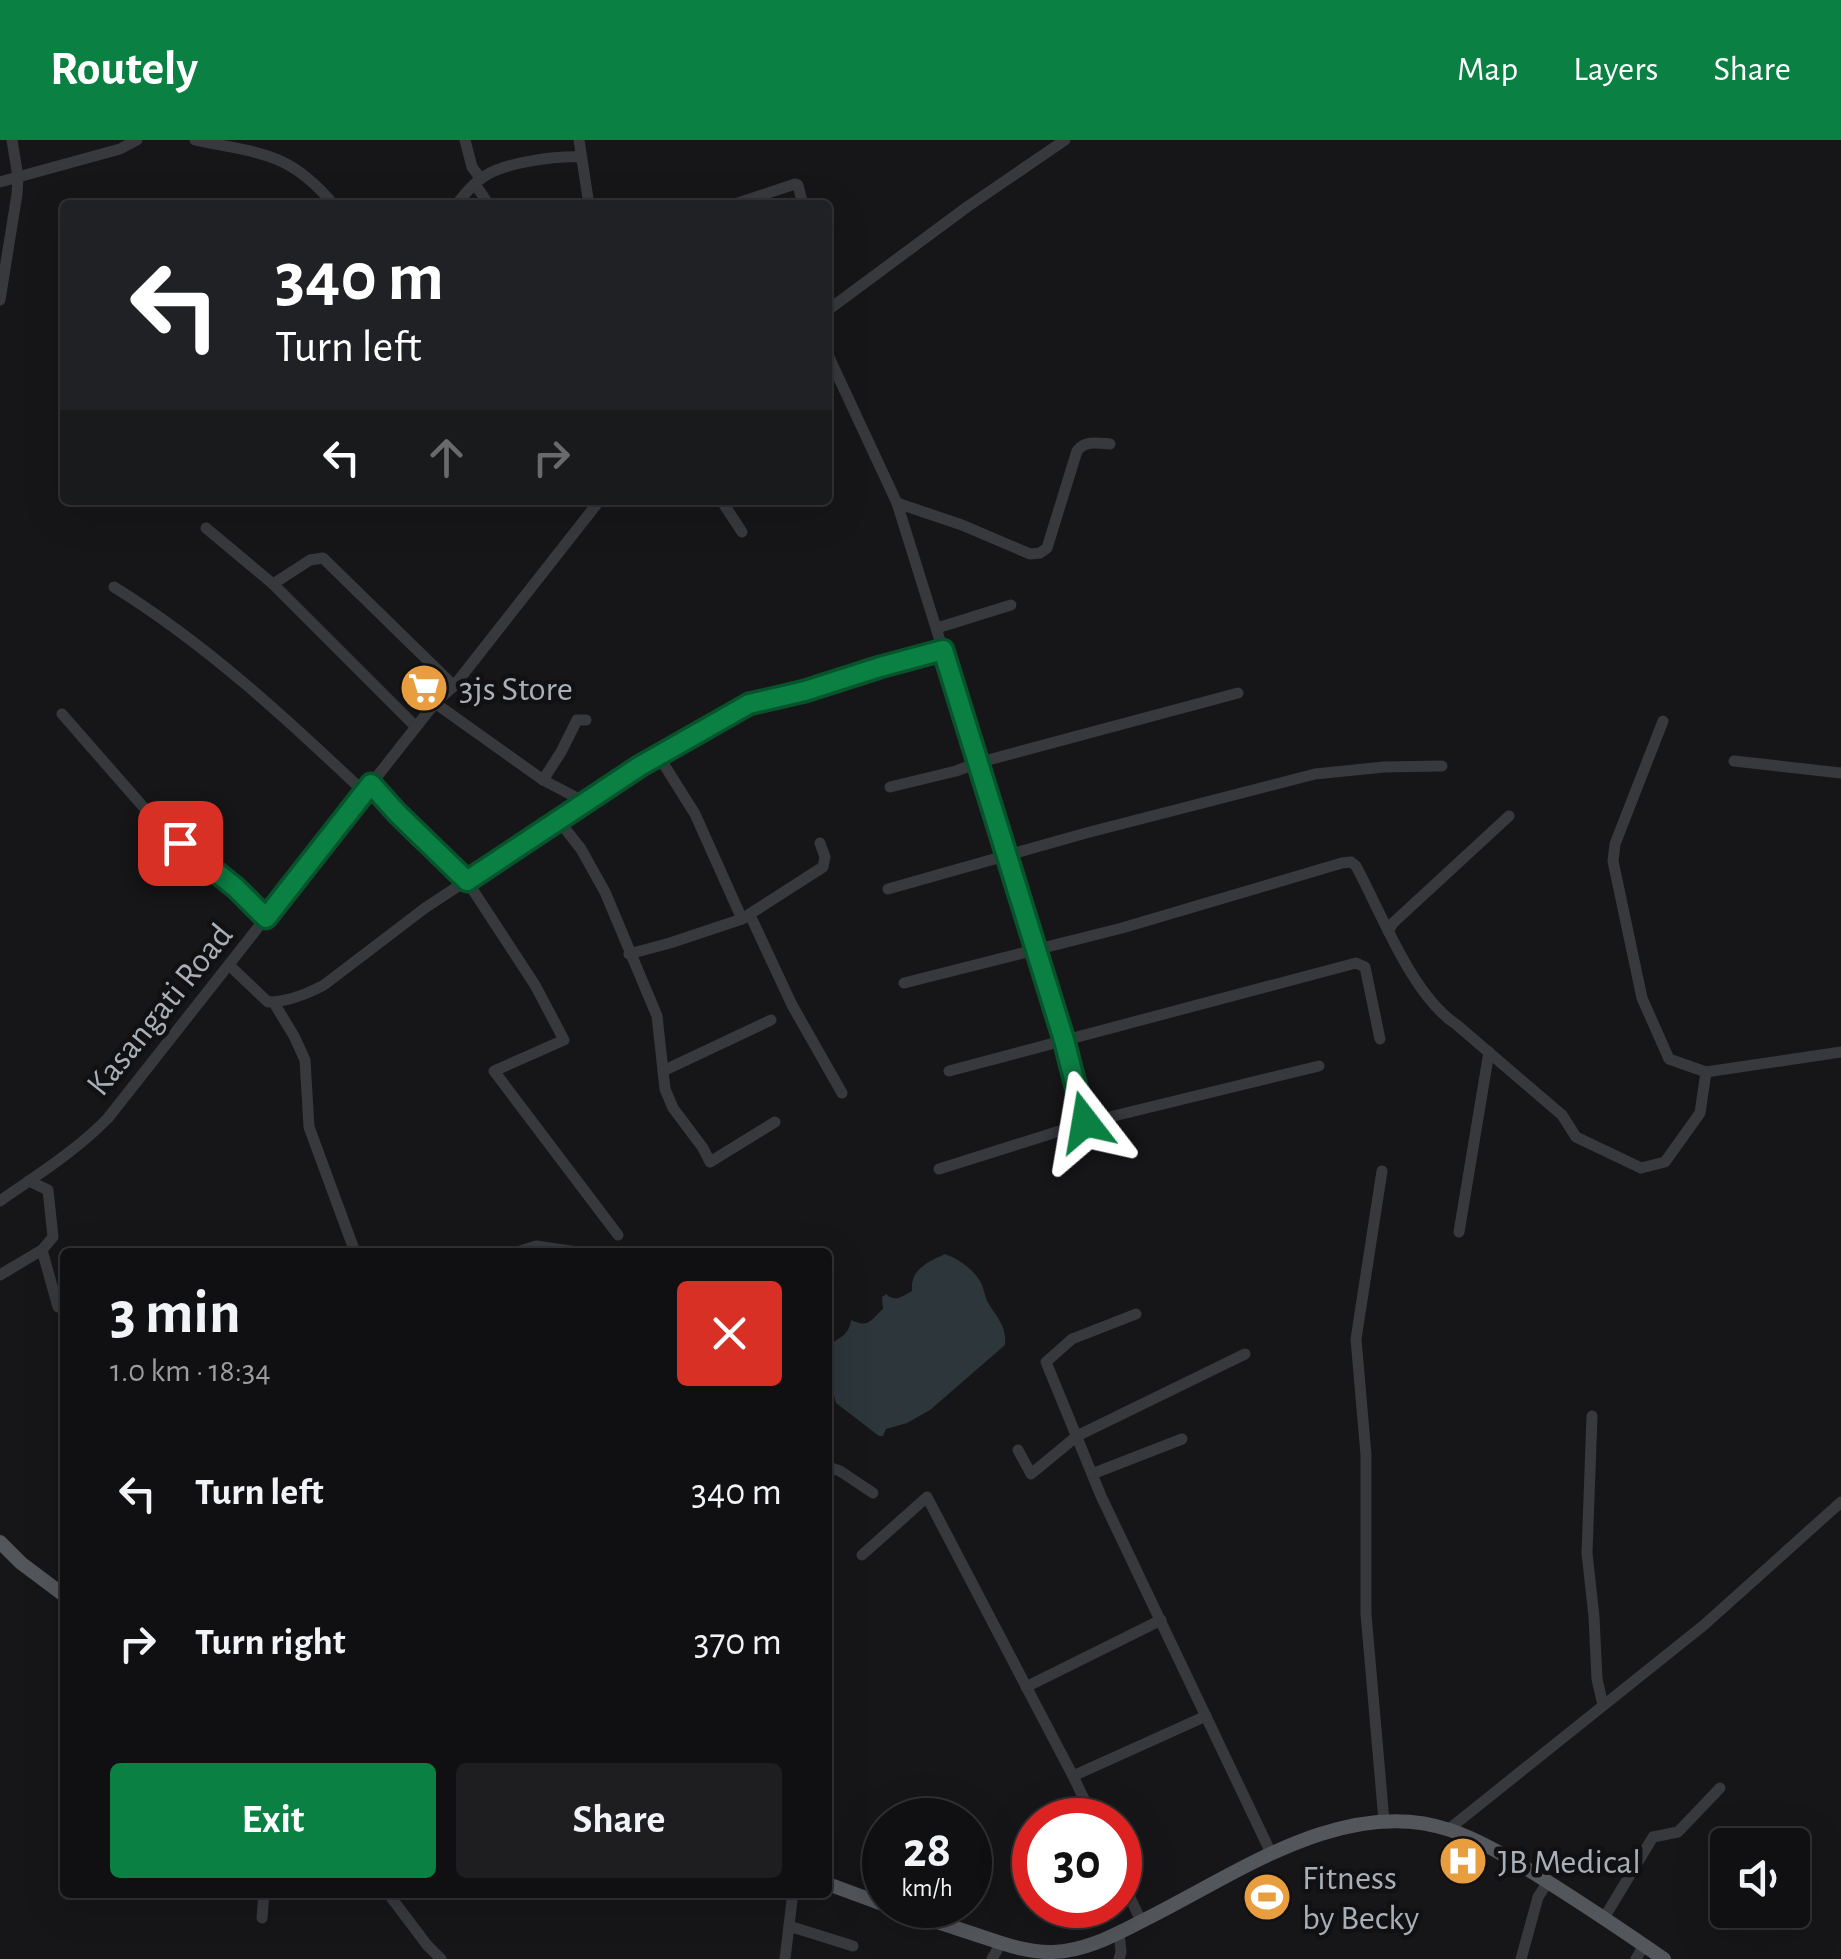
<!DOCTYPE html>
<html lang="en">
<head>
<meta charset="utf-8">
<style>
  :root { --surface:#101012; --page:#1e1e20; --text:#f1f3f6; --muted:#9c9d9f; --line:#303032; --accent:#0b8043 }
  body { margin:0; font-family:"Alegreya Sans",sans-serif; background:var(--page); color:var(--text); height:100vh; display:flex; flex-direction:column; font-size:38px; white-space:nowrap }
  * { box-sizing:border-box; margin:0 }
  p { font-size:32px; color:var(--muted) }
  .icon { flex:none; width:55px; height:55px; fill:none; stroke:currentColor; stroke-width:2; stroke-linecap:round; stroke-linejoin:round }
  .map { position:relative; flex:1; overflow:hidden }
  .sheet { position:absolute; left:60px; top:1108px; width:772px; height:650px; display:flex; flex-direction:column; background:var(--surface); border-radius:10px; box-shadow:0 10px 40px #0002,0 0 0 2px var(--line) }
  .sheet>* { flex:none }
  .hud { position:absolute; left:60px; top:60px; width:772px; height:305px; border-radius:10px; box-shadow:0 10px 40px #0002,0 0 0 2px var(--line); background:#202124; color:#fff; overflow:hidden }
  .fabs { position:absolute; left:1710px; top:1688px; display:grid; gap:20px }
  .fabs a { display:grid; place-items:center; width:100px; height:100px; border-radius:10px; background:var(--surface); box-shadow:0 10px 40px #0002,0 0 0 2px var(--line); font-size:50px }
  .speed { position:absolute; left:862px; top:1658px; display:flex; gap:20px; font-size:50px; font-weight:700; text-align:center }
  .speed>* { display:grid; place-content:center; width:130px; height:130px; border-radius:50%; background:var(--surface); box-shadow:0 10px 40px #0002,0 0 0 2px var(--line); line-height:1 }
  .speed small { font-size:25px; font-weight:400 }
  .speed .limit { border:15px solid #d22; background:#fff; color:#111 }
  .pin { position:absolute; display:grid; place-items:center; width:85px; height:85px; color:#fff; margin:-42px; border-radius:20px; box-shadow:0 5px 15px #0006 }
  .me { position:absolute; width:110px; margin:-55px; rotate:346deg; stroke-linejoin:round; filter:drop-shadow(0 0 8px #0008) }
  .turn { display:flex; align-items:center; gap:35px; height:210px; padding:0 50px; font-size:45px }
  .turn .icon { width:130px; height:130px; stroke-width:2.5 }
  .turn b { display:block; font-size:70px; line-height:85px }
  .lanes { display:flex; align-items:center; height:95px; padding:0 50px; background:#0003; justify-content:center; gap:50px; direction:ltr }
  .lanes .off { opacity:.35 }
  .round { display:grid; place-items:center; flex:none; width:105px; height:105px; border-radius:10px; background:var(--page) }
  .overview { display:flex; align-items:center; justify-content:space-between; height:170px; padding:0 50px }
  h1 { font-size:60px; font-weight:700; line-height:75px }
  .button { display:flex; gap:20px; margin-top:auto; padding:20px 50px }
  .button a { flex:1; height:115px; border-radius:10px; background:var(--accent); color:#fff; font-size:40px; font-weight:700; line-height:115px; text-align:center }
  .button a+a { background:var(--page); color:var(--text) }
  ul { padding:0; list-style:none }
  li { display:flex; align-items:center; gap:30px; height:150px; padding:0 50px }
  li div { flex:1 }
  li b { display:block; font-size:38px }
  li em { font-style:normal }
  header { display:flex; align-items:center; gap:60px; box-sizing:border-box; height:140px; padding:0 50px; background:var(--accent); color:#fff }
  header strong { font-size:48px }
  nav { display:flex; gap:55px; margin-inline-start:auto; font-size:35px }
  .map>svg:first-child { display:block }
</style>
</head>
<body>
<header>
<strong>Routely</strong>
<nav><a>Map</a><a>Layers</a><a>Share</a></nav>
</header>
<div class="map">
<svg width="1841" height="1819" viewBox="0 0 1841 1819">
  <rect width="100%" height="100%" fill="#161618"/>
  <path fill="#2d363b" d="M 945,1114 C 959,1119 976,1131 982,1145 C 984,1150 985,1156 987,1161 C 996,1177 1007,1185 1005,1205 L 930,1270 L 907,1283 L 886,1289 L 883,1296 L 879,1296 L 836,1263 L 828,1233 L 828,1205 C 840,1198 849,1195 851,1180 C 869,1188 870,1181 883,1169 L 882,1157 L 886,1154 C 895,1163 903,1156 912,1151 C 910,1129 928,1122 945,1114 Z"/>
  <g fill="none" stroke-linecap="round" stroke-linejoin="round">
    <g stroke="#37393d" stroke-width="11">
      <path d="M 195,0 C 259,14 288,10 334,65"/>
      <path d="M 465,0 L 472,27 L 480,38"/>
      <path d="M 579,0 L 589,65"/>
      <path d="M 0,42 L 120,9 L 137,0"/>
      <path d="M 475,44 L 489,65"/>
      <path d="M 456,65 C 464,55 473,43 485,36 C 506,22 556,16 581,17"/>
      <path d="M 732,65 L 795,44 L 798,45 L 803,65"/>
      <path d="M 0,160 L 17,54 L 18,37 L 12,0"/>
      <path d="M 828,170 L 967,67 L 1065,0"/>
      <path d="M 828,215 L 897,363 L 1065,901 L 1085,983 L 1319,926"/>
      <path d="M 721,360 L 742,392"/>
      <path d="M 897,363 L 962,385 L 1030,414 L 1040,413 L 1047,408 L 1077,311 C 1085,300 1098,303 1110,304"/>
      <path d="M 206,388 L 273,444 L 416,587"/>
      <path d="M 273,444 L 310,420 L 323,418 L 454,546"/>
      <path d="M 114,447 C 206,504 286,578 364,652"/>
      <path d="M 937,488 L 1011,465"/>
      <path d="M 435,563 L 543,640 L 585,662"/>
      <path d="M 62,574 L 160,686 L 236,748 L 266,779"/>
      <path d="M 1663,581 L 1615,704 L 1613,721 L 1642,858 L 1669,919 L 1706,932 L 1841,912"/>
      <path d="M 658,615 L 695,674 L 742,779"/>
      <path d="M 1734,621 L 1841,633"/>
      <path d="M 543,640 L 561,612 L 577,580 L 586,580"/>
      <path d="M 371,644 L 397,673 L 467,741 L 535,845 L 564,900 L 494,931 L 618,1095"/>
      <path d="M 890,647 L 956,631 L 977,623 L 1238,553"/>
      <path d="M 559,681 L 581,709 L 605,752 L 657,876 L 665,949 L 673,968 L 703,1008 L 710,1022 L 775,982"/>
      <path d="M 888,749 L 1086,693 L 1315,634 L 1384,627 L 1442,626"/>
      <path d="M 750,775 L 792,865 L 842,953"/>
      <path d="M 1388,791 L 1393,783 L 1509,676"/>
      <path d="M 629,814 L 670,803 L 742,779 L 823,727 L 825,717 L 820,703"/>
      <path d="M 229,825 L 268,862 C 287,862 307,854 324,845 L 425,768 L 640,626 L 723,577 L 749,564 L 805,551 L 880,527 L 943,510"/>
      <path d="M 904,843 L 1122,788 L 1342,723 L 1351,722 L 1356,726 C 1382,774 1412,856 1457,885 L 1562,975 L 1576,997 L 1641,1028 L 1665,1022 L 1700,973 L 1706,932"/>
      <path d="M 274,863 L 294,896 L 305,920 L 309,987 L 355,1112"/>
      <path d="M 663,931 L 771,880"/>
      <path d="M 949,931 L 1356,823 L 1365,827 L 1380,899"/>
      <path d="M 939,1029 L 1085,983"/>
      <path d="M 1382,1031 L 1356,1199 L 1366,1315 L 1366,1474 L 1384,1681"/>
      <path d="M 29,1041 L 48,1050 L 53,1097 L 42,1110 L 58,1167"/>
      <path d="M 0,1061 C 37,1035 76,1011 108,978 L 416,587 L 435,563 L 454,546 L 600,360"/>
      <path d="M 1459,1092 L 1489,912"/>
      <path d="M 517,1112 L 536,1106 L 577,1112"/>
      <path d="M 0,1135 L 42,1110"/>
      <path d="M 1136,1174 L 1072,1199 L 1046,1222 L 1101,1356 L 1271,1713"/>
      <path d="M 1592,1276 L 1587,1413 L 1594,1477 L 1597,1539 L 1603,1565"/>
      <path d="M 1018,1310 L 1031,1334 L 1077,1296 L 1245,1214"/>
      <path d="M 828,1327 L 840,1331 L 873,1353"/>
      <path d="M 1092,1334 L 1182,1299"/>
      <path d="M 862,1415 L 927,1357 L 1073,1636 L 1094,1680"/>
      <path d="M 1026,1547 L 1161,1480"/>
      <path d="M 1073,1636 L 1206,1576"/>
      <path d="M 1449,1689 L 1704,1485 L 1841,1362"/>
      <path d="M 1120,1736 L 1141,1781"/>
      <path d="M 387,1752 L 427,1805 L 441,1819"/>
      <path d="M 262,1778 L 264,1752"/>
      <path d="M 1604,1778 L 1653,1697 L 1678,1692 L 1720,1648"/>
      <path d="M 789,1786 L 853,1806"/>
      <path d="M 785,1819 L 793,1752"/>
      <path d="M 992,1819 L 1001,1803"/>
      <path d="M 1119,1819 L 1121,1812 L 1119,1792"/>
      <path d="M 1521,1819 L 1538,1757 L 1548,1742"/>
      <path d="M 1636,1819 L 1644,1805"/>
    </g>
    <g stroke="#53565b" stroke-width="14">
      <path d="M 0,1402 L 21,1423 L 65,1456"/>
      <path d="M 828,1744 L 885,1765"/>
      <path d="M 886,1765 C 917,1775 949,1786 980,1796 C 1004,1804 1028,1813 1053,1812 C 1087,1811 1116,1794 1146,1779 C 1235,1735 1345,1654 1450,1690 C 1480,1700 1509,1718 1537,1735 C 1580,1762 1622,1790 1664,1819"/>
    </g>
  </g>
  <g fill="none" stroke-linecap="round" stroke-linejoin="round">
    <g stroke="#07532c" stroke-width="25">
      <path id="route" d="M 180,703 L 236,748 L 266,778 L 371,644 L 397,673 L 467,741 L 640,626 L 749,564 L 805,551 L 880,527 L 943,510 L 1064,900 L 1085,982"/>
    </g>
    <use href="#route" stroke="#0b8043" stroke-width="18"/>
  </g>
  <defs>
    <g id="supermarket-disc" transform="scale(2.5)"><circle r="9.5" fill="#e89e3e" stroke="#111113"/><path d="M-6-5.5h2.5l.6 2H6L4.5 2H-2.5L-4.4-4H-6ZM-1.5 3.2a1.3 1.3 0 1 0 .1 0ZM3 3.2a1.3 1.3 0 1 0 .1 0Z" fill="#fff"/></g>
    <g id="hospital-disc" transform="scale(2.5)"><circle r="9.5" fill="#e89e3e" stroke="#111113"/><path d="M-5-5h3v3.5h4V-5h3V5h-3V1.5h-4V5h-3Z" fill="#fff"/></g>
    <g id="stadium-disc" transform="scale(2.5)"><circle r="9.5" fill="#e89e3e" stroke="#111113"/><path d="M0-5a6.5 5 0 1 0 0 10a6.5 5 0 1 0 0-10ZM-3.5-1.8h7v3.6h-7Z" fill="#fff"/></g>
  </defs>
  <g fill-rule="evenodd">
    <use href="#supermarket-disc" x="424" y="548"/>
    <use href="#hospital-disc" x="1463" y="1721"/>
    <use href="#stadium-disc" x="1267" y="1757"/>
  </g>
  <g text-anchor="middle" stroke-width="9" stroke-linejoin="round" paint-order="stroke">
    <g font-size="35" fill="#a9afb7" stroke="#111113" text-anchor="start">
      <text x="459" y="560">3js Store</text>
      <text x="1498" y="1733">JB Medical</text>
      <text x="1302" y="1749">Fitness<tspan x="1302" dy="40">by Becky</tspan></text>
    </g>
    <g font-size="35" fill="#a9afb7" stroke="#111113">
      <text transform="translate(159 869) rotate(-51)" y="12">Kasangati Road</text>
    </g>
  </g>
</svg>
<div class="fabs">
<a><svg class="icon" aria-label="sound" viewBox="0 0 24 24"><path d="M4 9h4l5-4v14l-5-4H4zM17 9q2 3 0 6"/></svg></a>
</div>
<div class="speed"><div>28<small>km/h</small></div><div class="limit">30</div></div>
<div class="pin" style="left:180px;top:703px;background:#d93025"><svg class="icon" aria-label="arrive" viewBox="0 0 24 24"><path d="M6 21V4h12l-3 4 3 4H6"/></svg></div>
<svg class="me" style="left:1085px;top:982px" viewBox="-20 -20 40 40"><path d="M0-17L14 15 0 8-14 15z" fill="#0b8043" stroke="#fff" stroke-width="4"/></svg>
<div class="hud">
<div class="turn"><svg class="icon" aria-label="left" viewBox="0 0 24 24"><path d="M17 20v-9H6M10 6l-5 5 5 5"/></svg><div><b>340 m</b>Turn left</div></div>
<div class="lanes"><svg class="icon" aria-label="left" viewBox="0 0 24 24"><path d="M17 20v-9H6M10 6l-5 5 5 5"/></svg><svg class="icon off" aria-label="ahead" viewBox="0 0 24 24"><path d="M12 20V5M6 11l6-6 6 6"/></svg><svg class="icon off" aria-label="right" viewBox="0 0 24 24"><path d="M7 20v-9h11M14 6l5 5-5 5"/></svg></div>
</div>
<section class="sheet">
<div class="overview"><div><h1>3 min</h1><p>1.0 km · 18:34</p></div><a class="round" style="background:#d93025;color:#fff"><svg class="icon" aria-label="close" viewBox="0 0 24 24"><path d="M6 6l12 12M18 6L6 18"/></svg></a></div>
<ul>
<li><svg class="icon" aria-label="left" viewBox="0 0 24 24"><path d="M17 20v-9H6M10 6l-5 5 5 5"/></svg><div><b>Turn left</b></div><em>340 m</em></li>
<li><svg class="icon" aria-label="right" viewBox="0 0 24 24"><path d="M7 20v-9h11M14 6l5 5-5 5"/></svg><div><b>Turn right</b></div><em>370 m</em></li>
</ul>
<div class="button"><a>Exit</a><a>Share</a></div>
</section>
</div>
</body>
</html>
